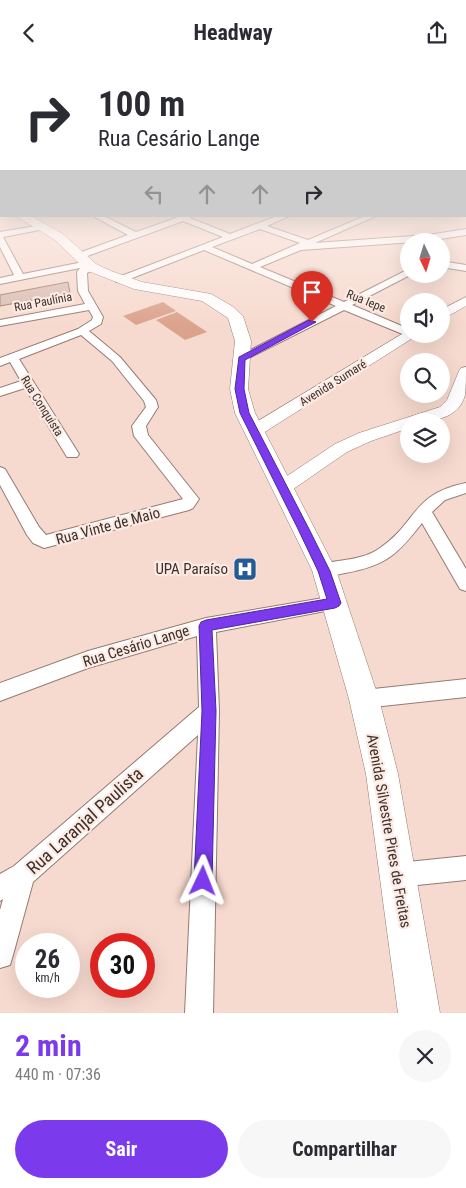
<!DOCTYPE html>
<html lang="pt">
<head>
<meta charset="utf-8">
<style>
  :root { --surface:#fff; --page:#f7f7f7; --text:#2b2b33; --muted:#7c7c81; --accent:#7c3aed }
  body { margin:0; font-family:"Roboto Condensed",sans-serif; background:var(--page); color:var(--text); height:100vh; display:flex; flex-direction:column; font-size:19px; white-space:nowrap }
  * { box-sizing:border-box; margin:0 }
  p { font-size:16px; color:var(--muted) }
  .icon { flex:none; width:28px; height:28px; fill:none; stroke:currentColor; stroke-width:2; stroke-linecap:round; stroke-linejoin:round }
  .map { position:relative; height:948px; overflow:hidden }
  .drawer { display:flex; flex-direction:column; background:var(--surface); flex:1 }
  .drawer>* { flex:none }
  .banner { position:absolute; left:0px; top:0px; width:466px; height:152px; box-shadow:0 5px 20px #0002; background:#fff; color:var(--text); overflow:hidden }
  .needle { width:32px; rotate:176deg }
  .fabs { position:absolute; left:400px; top:168px; display:grid; gap:10px }
  .fabs a { display:grid; place-items:center; width:50px; height:50px; border-radius:50%; background:var(--surface); box-shadow:0 5px 20px #0002; font-size:25px }
  .speed { position:absolute; left:15px; top:868px; display:flex; gap:10px; font-size:25px; font-weight:700; text-align:center }
  .speed>* { display:grid; place-content:center; width:65px; height:65px; border-radius:50%; background:var(--surface); box-shadow:0 5px 20px #0002; line-height:1 }
  .speed small { font-size:12px; font-weight:400 }
  .speed .limit { border:8px solid #d22; background:#fff; color:#111 }
  .pin { position:absolute; display:grid; place-items:center; width:42px; height:42px; color:#fff; margin:-51px -21px; border-radius:50% 50% 50% 0; rotate:-45deg; box-shadow:0 0 5px #0007 }
  .pin .icon { rotate:45deg }
  .me { position:absolute; width:55px; margin:-28px; rotate:2deg; stroke-linejoin:round; filter:drop-shadow(0 0 4px #0008) }
  .turn { display:flex; align-items:center; gap:18px; height:105px; padding:0 15px; font-size:22px }
  .turn .icon { width:65px; height:65px; stroke-width:2.5 }
  .turn b { display:block; font-size:35px; line-height:42px }
  .lanes { display:flex; align-items:center; height:48px; padding:0 15px; background:#0003; justify-content:center; gap:25px; direction:ltr }
  .lanes .off { opacity:.35 }
  .round { display:grid; place-items:center; flex:none; width:52px; height:52px; border-radius:26px; background:var(--page) }
  .overview { display:flex; align-items:center; justify-content:space-between; height:85px; padding:0 15px }
  h1 { font-size:30px; font-weight:700; line-height:38px; color:var(--accent) }
  .action { display:flex; gap:10px; margin-top:auto; padding:10px 15px }
  .action a { flex:1; height:58px; border-radius:30px; background:var(--accent); color:#fff; font-size:20px; font-weight:700; line-height:58px; text-align:center }
  .action a+a { background:var(--page); color:var(--text) }
  header { display:flex; justify-content:space-between; align-items:center; height:65px; padding:0 15px; background:var(--surface); font-size:22px; font-weight:700 }
  .map>svg:first-child { display:block }
</style>
</head>
<body>
<header><svg class="icon" aria-label="back" viewBox="0 0 24 24"><path d="M15 5l-7 7 7 7"/></svg>Headway<svg class="icon" aria-label="share" viewBox="0 0 24 24"><path d="M12 15V3M7 8l5-5 5 5M5 13v7h14v-7"/></svg></header>
<div class="map">
<svg width="466" height="948" viewBox="0 0 466 948">
  <rect width="100%" height="100%" fill="#f7dacf"/>
  <g fill="#dba28c">
    <path d="M 163,237 L 176,246 L 136,260 L 123,251 Z"/>
    <path d="M 177,247 L 207,267 L 185,275 L 156,255 Z"/>
  </g>
  <path fill="#dabeb3" stroke="#947b71" d="M 68,217 L 70,228 L 0,241 L 0,230 Z"/>
  <g fill="none" stroke-linecap="round" stroke-linejoin="round">
    <g stroke="#957b72" stroke-width="2">
      <g id="minor">
        <rect x="465" y="135" width="1" height="4"/>
        <path d="M 93,151 L 104,151 L 136,167 L 176,153 L 175,151 L 192,151 L 190,153 L 230,169 L 277,151 L 289,151 L 267,161 L 308,175 L 365,151 L 376,151 L 315,178 L 428,170 L 466,164 L 466,170 L 428,176 L 301,185 L 260,202 L 344,237 L 409,204 L 409,209 L 412,209 L 352,240 L 409,264 L 409,269 L 414,269 L 409,271 L 405,270 L 344,245 L 241,297 L 237,296 L 235,294 L 237,292 L 336,241 L 204,185 L 122,217 L 116,217 L 116,213 L 223,172 L 183,156 L 82,193 L 76,193 L 76,189 L 128,170 ZM 260,164 L 300,178 L 252,199 L 212,182 Z"/>
        <path d="M 42,160 L 46,162 L 45,164 L 3,172 L 23,209 L 88,196 L 95,200 L 95,204 L 87,208 L 88,226 L 103,252 L 101,259 L 89,266 L 120,292 L 156,335 L 158,342 L 146,361 L 148,370 L 199,434 L 193,443 L 189,445 L 44,483 L 33,478 L 27,470 L 0,420 L 0,402 L 5,404 L 39,462 L 46,470 L 183,434 L 134,371 L 132,361 L 146,342 L 144,336 L 112,296 L 81,270 L 19,294 L 79,389 L 77,392 L 67,392 L 25,323 L 0,331 L 0,323 L 21,316 L 10,297 L 0,301 L 0,293 L 78,264 L 92,255 L 93,252 L 89,245 L 0,261 L 0,255 L 85,239 L 78,226 L 77,207 L 80,203 L 0,219 L 0,213 L 14,210 L 0,182 L 0,167 Z"/>
        <path d="M 441,196 L 466,200 L 466,206 L 441,202 Z"/>
        <path d="M 466,418 L 466,428 L 445,435 L 432,447 L 466,504 L 466,526 L 460,524 L 422,458 C 398,489 386,501 345,508 C 336,510 327,513 318,510 L 315,505 L 318,500 C 339,494 362,496 380,483 C 418,457 411,429 466,418 Z"/>
        <path d="M 335,531 L 341,533 L 344,538 L 341,543 L 216,567 L 219,646 L 213,948 L 185,948 L 198,670 L 33,817 L 13,890 L 10,900 L 0,903 L 0,845 L 3,834 L 0,836 L 0,809 L 14,801 L 199,642 L 197,571 L 88,603 L 0,636 L 0,618 L 88,586 L 206,553 Z"/>
        <path d="M 466,614 L 466,632 L 364,643 L 357,641 L 354,634 L 357,627 L 364,625 Z"/>
        <path d="M 466,791 L 466,815 L 398,822 L 389,819 L 386,810 L 389,801 L 398,798 Z"/>
      </g>
    </g>
    <g stroke="#957b72" stroke-width="1">
      <g id="tertiary">
        <path d="M 466,232 L 466,241 L 441,255 L 441,245 Z"/>
        <path d="M 407,266 L 409,266 L 409,269 L 419,269 L 260,370 L 248,370 L 246,366 L 248,362 Z"/>
        <path d="M 466,302 C 466,310 466,321 465,330 C 458,356 431,356 409,356 L 409,363 L 371,376 L 347,387 L 289,427 L 282,429 L 275,427 L 273,423 L 275,419 L 335,379 L 359,368 L 440,342 L 447,335 L 459,306 L 461,303 Z"/>
      </g>
    </g>
    <g stroke="#957b72" stroke-width="1">
      <g id="secondary">
        <rect x="0" y="134" width="1" height="7"/>
        <path d="M 16,151 L 31,151 L 63,169 L 96,199 L 111,206 L 142,217 L 211,229 L 232,241 L 243,251 L 251,276 L 248,324 L 255,348 L 336,505 L 379,634 L 398,709 L 440,948 L 398,948 L 366,709 L 349,634 L 312,505 L 235,348 L 230,324 L 235,276 L 228,253 L 202,236 L 134,224 L 86,205 L 55,175 Z"/>
      </g>
    </g>
    <use href="#minor" fill="#fff" fill-rule="evenodd"/>
    <use href="#tertiary" fill="#fff" fill-rule="evenodd"/>
    <use href="#secondary" fill="#fff" fill-rule="evenodd"/>
  </g>
  <linearGradient id="sky" x2="0" y2="1"><stop stop-color="#9799ac"/><stop offset="0.49" stop-color="#fbeee9"/><stop offset="1" stop-color="#fbeee9" stop-opacity="0"/></linearGradient>
  <rect width="466" height="262" fill="url(#sky)"/>
  <path fill="#7c3aed" stroke="#51269a" d="M 309,255 L 316,257 L 245,295 L 244,324 L 249,348 L 309,464 L 330,506 L 341,538 L 339,541 L 335,543 L 212,565 L 216,646 L 212,816 L 209,822 L 203,825 L 197,822 L 194,816 L 202,646 L 199,561 L 201,557 L 206,555 L 327,534 L 318,506 L 298,464 L 240,348 L 235,324 L 239,292 Z"/>
  <defs>
    <g id="hospital-square" transform="scale(1.25)"><rect x="-9" y="-9" width="18" height="18" rx="4" fill="#255b94" stroke="#fceae3"/><path d="M-5-5h3v3.5h4V-5h3V5h-3V1.5h-4V5h-3Z" fill="#fff"/></g>
  </defs>
  <g fill-rule="evenodd">
    <use href="#hospital-square" x="245" y="504"/>
  </g>
  <g text-anchor="middle" stroke-width="4.5" stroke-linejoin="round" paint-order="stroke">
    <g font-size="12" fill="#3b302c" stroke="#fceae3">
      <text transform="translate(366 236) rotate(22)" y="4">Rua Iepe</text>
      <text transform="translate(43 237) rotate(-11)" y="4">Rua Paulínia</text>
      <text transform="translate(333 318) rotate(-32)" y="4">Avenida Sumaré</text>
      <text transform="translate(42 341) rotate(58)" y="4">Rua Conquista</text>
    </g>
    <g font-size="15" fill="#3b302c" stroke="#fceae3">
      <text transform="translate(108 461) rotate(-15)" y="5">Rua Vinte de Maio</text>
      <text transform="translate(136 581) rotate(-17)" y="5">Rua Cesário Lange</text>
      <text transform="translate(389 766) rotate(80)" y="5">Avenida Silvestre Pires de Freitas</text>
    </g>
    <g font-size="15" fill="#3b302c" stroke="#fceae3" text-anchor="end">
      <text x="228" y="509">UPA Paraíso</text>
    </g>
    <g font-size="18" fill="#3b302c" stroke="#fceae3">
      <text transform="translate(85 756) rotate(-42)" y="6">Rua Laranjal Paulista</text>
    </g>
  </g>
</svg>
<div class="fabs">
<a><svg class="needle" viewBox="-14 -14 28 28"><path d="M0-13l5 13h-10z" fill="#e53935"/><path d="M0 13l5-13h-10z" fill="#7c7c81"/></svg></a>
<a><svg class="icon" aria-label="sound" viewBox="0 0 24 24"><path d="M4 9h4l5-4v14l-5-4H4zM17 9q2 3 0 6"/></svg></a>
<a><svg class="icon" aria-label="search" viewBox="0 0 24 24"><circle cx="10" cy="10" r="6"/><path d="M15 15l6 6"/></svg></a>
<a><svg class="icon" aria-label="layers" viewBox="0 0 24 24"><path d="M12 4l9 5-9 5-9-5zM3 14l9 5 9-5"/></svg></a>
</div>
<div class="speed"><div>26<small>km/h</small></div><div class="limit">30</div></div>
<div class="pin" style="left:312px;top:257px;background:#d93025"><svg class="icon" aria-label="arrive" viewBox="0 0 24 24"><path d="M6 21V4h12l-3 4 3 4H6"/></svg></div>
<svg class="me" style="left:203px;top:816px" viewBox="-20 -20 40 40"><path d="M0-17L14 15 0 8-14 15z" fill="#7c3aed" stroke="#fff" stroke-width="4"/></svg>
<div class="banner">
<div class="turn"><svg class="icon" aria-label="right" viewBox="0 0 24 24"><path d="M7 20v-9h11M14 6l5 5-5 5"/></svg><div><b>100 m</b>Rua Cesário Lange</div></div>
<div class="lanes"><svg class="icon off" aria-label="left" viewBox="0 0 24 24"><path d="M17 20v-9H6M10 6l-5 5 5 5"/></svg><svg class="icon off" aria-label="ahead" viewBox="0 0 24 24"><path d="M12 20V5M6 11l6-6 6 6"/></svg><svg class="icon off" aria-label="ahead" viewBox="0 0 24 24"><path d="M12 20V5M6 11l6-6 6 6"/></svg><svg class="icon" aria-label="right" viewBox="0 0 24 24"><path d="M7 20v-9h11M14 6l5 5-5 5"/></svg></div>
</div>
</div>
<section class="drawer">
<div class="overview"><div><h1>2 min</h1><p>440 m · 07:36</p></div><a class="round"><svg class="icon" aria-label="close" viewBox="0 0 24 24"><path d="M6 6l12 12M18 6L6 18"/></svg></a></div>
<div class="action"><a>Sair</a><a>Compartilhar</a></div>
</section>
</body>
</html>
